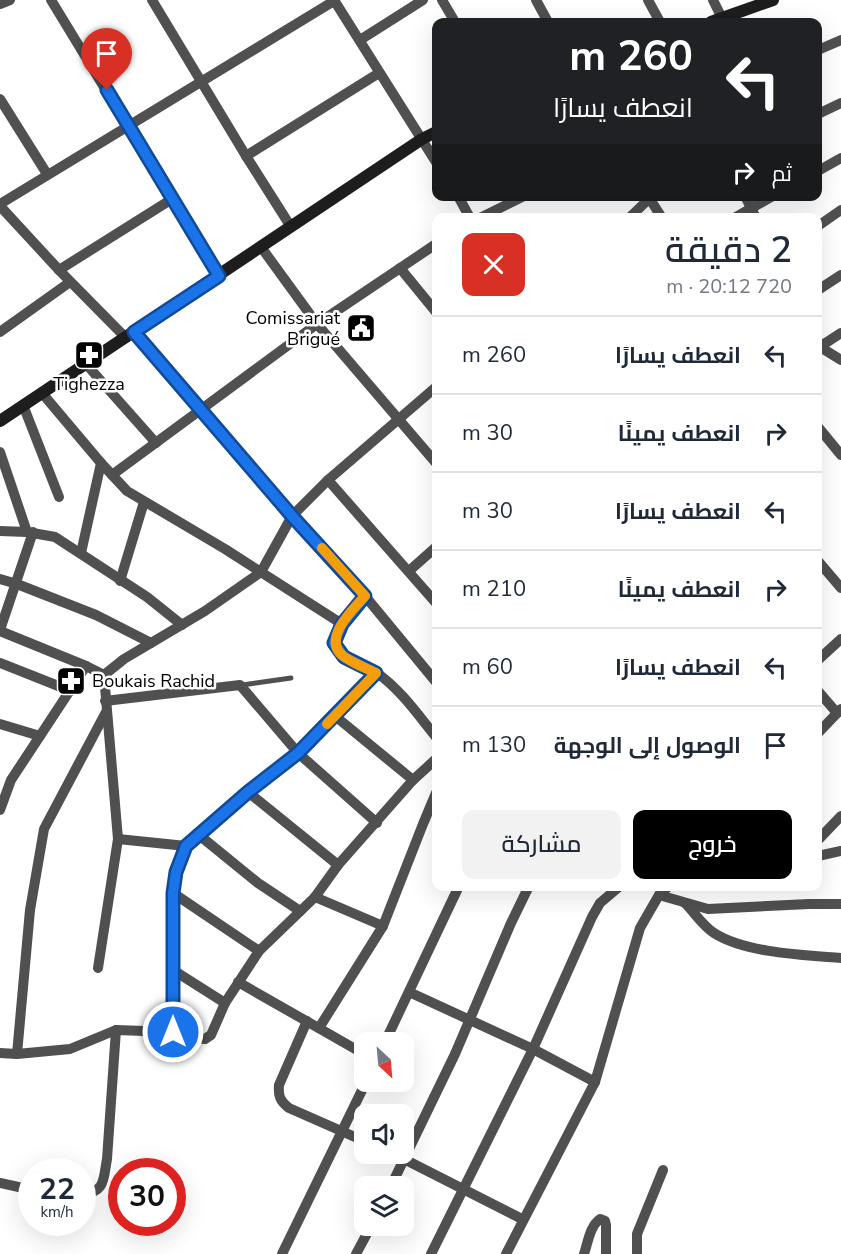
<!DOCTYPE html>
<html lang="ar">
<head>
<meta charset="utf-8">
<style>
  :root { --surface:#fff; --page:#f2f2f3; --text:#1f2937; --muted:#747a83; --line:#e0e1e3; --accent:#000 }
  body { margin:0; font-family:"Nunito Sans",Cairo,sans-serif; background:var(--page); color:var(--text); direction:rtl; height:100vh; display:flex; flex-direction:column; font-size:22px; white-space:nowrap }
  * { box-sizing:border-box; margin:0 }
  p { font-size:20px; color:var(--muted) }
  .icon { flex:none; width:33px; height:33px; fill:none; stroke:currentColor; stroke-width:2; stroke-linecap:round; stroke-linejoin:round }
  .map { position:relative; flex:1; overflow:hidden; direction:ltr }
  .details { position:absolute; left:432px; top:213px; width:390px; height:678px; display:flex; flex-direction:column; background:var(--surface); border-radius:12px; box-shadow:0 6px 24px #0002; direction:rtl }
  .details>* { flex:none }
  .guide { position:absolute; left:432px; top:18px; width:390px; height:183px; border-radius:12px; box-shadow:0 6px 24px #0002; direction:rtl; background:#202124; color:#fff; overflow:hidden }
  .needle { width:39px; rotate:154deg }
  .tools { position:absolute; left:354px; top:1032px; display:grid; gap:12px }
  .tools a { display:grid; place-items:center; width:60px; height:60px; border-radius:12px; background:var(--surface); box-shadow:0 6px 24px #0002; font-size:30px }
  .speed { position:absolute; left:18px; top:1158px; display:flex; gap:12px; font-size:30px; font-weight:700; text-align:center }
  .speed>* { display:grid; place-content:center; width:78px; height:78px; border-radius:50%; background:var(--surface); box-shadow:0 6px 24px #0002; line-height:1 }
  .speed small { font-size:15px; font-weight:400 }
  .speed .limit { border:9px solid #d22; background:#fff; color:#111 }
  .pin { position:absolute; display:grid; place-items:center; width:51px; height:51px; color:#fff; margin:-62px -26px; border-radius:50% 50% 50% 0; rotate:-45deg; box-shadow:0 0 6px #0007 }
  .pin .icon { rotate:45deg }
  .me { position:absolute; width:66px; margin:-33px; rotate:0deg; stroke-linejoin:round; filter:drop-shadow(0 0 4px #0008) }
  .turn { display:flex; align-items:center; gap:21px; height:126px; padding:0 30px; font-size:27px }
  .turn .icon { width:78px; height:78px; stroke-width:2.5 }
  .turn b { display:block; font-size:42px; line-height:51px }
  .then { display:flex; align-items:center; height:57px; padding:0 30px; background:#0003; gap:12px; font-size:22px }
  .round { display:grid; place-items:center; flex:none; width:63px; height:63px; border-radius:12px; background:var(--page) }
  .headline { display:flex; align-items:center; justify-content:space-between; height:102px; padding:0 30px }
  h1 { font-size:36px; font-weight:600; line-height:45px }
  .primary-button { display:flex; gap:12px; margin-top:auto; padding:12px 30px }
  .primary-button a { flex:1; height:69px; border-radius:12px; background:var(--accent); color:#fff; font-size:24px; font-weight:600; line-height:69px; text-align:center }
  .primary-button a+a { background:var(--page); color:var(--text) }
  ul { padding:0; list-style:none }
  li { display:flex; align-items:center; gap:18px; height:78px; padding:0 30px; border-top:2px solid var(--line) }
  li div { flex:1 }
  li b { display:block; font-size:22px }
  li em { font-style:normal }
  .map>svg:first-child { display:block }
</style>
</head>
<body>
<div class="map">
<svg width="841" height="1254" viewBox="0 0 841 1254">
  <rect width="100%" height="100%" fill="#fff"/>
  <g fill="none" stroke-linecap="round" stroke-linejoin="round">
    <path stroke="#505050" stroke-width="5" d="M 242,685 L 291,678"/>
    <g stroke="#505050" stroke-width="10">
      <path d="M 51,0 L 219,276"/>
      <path d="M 152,0 L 246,156 L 291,227"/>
      <path d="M 334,0 L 436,162"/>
      <path d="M 442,0 L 455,22"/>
      <path d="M 536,0 L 548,22"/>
      <path d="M 648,0 L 660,22"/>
      <path d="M 713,0 L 722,18"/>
      <path d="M 0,4 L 10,0"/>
      <path d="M 360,40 L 423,0"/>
      <path d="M 818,50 L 841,40"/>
      <path d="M 0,99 L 47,174"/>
      <path d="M 818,114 L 841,103"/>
      <path d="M 246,156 L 379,73"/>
      <path d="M 818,171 L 841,158"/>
      <path d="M 458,196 L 470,218"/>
      <path d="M 648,196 L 662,218"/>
      <path d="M 745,196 L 756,218"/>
      <path d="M 0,204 L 334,1"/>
      <path d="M 0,206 L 59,270 L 126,338"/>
      <path d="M 480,218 L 524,196"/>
      <path d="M 629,218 L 652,196"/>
      <path d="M 734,218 L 773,196"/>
      <path d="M 818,226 L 841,210"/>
      <path d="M 261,247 L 317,324 L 436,463"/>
      <path d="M 400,268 L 436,312"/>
      <path d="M 59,270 L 172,199"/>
      <path d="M 818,290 L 841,275"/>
      <path d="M 0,332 L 70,282"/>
      <path d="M 134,332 L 292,516 L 365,596 L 436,682"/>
      <path d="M 818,341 L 820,347 L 841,360"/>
      <path d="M 818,348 L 841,333"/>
      <path d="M 86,364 L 156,443"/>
      <path d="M 42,393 L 101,463 L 127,491 L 225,549 L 342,624"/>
      <path d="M 23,405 L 59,497"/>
      <path d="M 818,427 L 841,455"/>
      <path d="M 0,452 L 27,532"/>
      <path d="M 112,475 L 317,324 L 436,244"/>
      <path d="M 328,480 L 436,603"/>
      <path d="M 0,531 L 27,532 L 55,537 L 147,597 L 182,625"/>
      <path d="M 81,553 L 101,463"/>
      <path d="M 818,561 L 841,588"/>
      <path d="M 409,571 L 436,547"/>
      <path d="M 0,579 L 17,584 L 96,615 L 151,643"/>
      <path d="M 120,581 L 144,502"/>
      <path d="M 365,596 C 355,608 336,624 335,641 C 334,658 366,666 377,673 C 401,690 418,715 436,737"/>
      <path d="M 0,630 L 33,532"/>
      <path d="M 0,631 L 86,666 L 104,675 L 118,839 L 98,968"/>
      <path d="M 818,660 L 841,639"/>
      <path d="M 0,663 L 71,691"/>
      <path d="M 104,675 L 124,659 L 205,611 L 261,572 L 292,516 L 328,480 L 436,387"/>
      <path d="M 818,691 L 837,713"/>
      <path d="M 105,701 L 240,685 L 298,753 L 377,823"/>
      <path d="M 335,716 L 413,780"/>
      <path d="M 0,724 L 40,736"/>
      <path d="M 818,733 L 841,709"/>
      <path d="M 248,792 L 338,865"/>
      <path d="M 0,810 L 11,780 L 86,666"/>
      <path d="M 199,835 L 258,883 L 300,911"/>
      <path d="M 118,839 L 186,846"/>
      <path d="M 818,840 L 841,816"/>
      <path d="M 818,856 L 841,851"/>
      <path d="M 173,893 L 259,951"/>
      <path d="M 659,895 L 708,909 L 809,904 L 841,904"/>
      <path d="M 315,897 L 383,926"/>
      <path d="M 685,903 C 694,912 703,926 714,933 C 745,953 804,955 841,958"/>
      <path d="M 173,970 L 225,1003"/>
      <path d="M 238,982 L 364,1054"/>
      <path d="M 409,992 L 533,1049 L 595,1082"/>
      <path d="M 307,1021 L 279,1085 C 278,1096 280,1101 289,1108 L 364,1141"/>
      <path d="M 319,1028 L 383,926 L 423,824 L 436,793"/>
      <path d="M 173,1032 L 173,893 L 176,872 L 186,846 L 248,792 L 298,753 L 376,673"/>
      <path d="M 385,1042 L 459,886"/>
      <path d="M 0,1053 L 17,1054 L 70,1049 L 116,1030 L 173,1032 L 191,1038 L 205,1039 L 211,1035 L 225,1003 L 259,951 L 315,897 L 338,865 L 413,780 L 436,759"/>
      <path d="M 17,1054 L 30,910 L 44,829 L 106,712"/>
      <path d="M 394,1154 L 522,1219"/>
      <path d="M 0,1183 L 32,1190"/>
      <path d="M 391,1186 L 455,1054 L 511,923 L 529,886"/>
      <path d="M 82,1195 C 106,1191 103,1180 107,1159 L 116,1030"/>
      <path d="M 282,1254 L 366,1082"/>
      <path d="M 356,1254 L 371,1226"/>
      <path d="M 431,1254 L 533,1049 L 592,917 L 600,903 L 620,886"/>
      <path d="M 506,1254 L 595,1082 L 640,928 L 659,895 L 669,886"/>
      <path d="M 584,1254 C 588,1242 590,1226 600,1219 L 605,1221 L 606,1225 L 606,1254"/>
      <path d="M 637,1254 L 637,1234 L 663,1170"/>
    </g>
    <g stroke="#1d1d1d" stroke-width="12">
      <path d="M 711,22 L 773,0"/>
      <path d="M 0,421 L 422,139 L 436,132"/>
    </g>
  </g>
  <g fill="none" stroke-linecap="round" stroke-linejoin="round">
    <g stroke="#114b97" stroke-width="15">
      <path id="route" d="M 107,90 L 219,276 L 134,332 L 292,516 L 365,596 L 342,624 L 334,643 L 344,657 L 376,673 L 298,753 L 248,792 L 186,846 L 176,872 L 173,893 L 173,1032"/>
    </g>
    <use href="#route" stroke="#1a73e8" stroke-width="10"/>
    <path stroke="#f59e0b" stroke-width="10" d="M 322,548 L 365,596 C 352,611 319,641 346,658 C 355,664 366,668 376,673 L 327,724"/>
  </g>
  <defs>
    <g id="civic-square" transform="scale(1.5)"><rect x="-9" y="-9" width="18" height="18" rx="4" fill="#000" stroke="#fff"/><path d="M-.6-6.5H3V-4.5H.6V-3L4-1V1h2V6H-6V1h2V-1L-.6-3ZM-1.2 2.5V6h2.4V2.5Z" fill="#fff"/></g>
    <g id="pharmacy-square" transform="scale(1.5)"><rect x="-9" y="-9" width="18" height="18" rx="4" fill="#000" stroke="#fff"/><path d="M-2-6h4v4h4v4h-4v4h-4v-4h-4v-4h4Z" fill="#fff"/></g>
  </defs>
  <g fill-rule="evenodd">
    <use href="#civic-square" x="361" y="328"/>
    <use href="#pharmacy-square" x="89" y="355"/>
    <use href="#pharmacy-square" x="71" y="681"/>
  </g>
  <g text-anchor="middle" stroke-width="5" stroke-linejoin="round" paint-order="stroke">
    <g font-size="18" fill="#000" stroke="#fff" text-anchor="end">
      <text x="340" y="324">Comissariat<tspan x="340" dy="21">Brigué</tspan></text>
      <text x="89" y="390" text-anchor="middle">Tighezza</text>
      <text x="92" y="687" text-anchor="start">Boukais Rachid</text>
    </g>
  </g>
</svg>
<div class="tools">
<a><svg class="needle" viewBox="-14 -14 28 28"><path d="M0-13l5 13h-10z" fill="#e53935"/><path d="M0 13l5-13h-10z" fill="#747a83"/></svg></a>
<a><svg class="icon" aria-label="sound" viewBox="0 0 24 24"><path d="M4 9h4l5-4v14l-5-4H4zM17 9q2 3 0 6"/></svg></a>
<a><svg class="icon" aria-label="layers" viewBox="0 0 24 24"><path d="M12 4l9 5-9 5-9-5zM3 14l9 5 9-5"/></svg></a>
</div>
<div class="speed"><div>22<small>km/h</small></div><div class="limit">30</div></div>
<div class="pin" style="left:107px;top:90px;background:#d93025"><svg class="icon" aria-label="arrive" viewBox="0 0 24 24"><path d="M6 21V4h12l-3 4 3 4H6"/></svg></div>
<svg class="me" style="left:173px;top:1032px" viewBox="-20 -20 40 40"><circle r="17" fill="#1a73e8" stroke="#fff" stroke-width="3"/><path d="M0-11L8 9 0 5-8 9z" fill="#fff"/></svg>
<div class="guide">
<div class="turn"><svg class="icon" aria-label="left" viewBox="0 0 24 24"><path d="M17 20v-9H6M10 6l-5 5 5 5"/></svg><div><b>260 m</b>انعطف يسارًا</div></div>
<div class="then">ثم<svg class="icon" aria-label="right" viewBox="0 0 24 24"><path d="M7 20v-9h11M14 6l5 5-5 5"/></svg></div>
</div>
<section class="details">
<div class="headline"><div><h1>2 دقيقة</h1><p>720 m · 20:12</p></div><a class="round" style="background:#d93025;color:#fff"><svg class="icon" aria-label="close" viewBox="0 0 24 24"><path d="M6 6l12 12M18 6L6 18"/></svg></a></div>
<ul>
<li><svg class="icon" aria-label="left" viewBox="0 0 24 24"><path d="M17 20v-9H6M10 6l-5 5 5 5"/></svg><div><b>انعطف يسارًا</b></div><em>260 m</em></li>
<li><svg class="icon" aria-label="right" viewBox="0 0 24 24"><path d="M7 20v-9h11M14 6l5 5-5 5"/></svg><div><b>انعطف يمينًا</b></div><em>30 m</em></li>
<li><svg class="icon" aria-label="left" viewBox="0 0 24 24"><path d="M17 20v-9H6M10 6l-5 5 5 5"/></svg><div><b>انعطف يسارًا</b></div><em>30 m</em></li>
<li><svg class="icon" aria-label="right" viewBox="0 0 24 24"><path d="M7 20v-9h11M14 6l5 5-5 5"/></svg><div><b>انعطف يمينًا</b></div><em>210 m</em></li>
<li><svg class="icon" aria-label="left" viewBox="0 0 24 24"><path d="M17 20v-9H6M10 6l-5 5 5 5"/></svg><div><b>انعطف يسارًا</b></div><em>60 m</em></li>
<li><svg class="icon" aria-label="arrive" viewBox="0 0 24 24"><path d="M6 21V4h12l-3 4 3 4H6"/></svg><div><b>الوصول إلى الوجهة</b></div><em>130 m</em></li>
</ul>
<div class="primary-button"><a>خروج</a><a>مشاركة</a></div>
</section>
</div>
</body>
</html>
